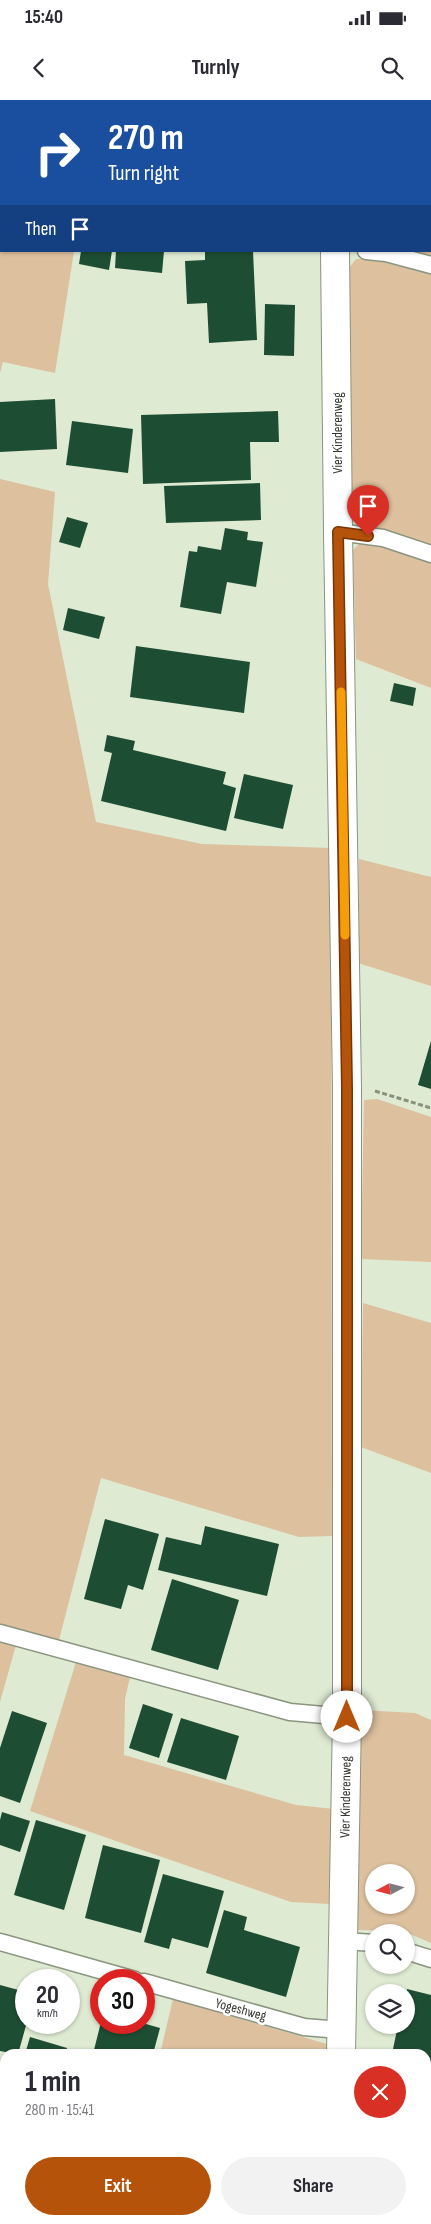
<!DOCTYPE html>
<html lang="en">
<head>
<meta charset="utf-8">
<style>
  :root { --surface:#fff; --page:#f2f2f3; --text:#2b2b33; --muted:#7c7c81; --accent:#b45309 }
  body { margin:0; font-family:"Sofia Sans Condensed",sans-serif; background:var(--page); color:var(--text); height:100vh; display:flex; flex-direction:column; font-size:19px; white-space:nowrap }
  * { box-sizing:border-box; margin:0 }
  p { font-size:16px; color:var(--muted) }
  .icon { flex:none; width:28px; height:28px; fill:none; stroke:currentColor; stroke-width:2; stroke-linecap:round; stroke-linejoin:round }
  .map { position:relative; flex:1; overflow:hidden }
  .panel { position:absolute; left:0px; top:1949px; width:431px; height:176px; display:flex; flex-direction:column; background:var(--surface); border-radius:15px 15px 0 0; box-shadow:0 1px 4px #0004 }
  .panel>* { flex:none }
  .hud { position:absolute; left:0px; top:0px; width:431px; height:152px; box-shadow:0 1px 4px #0004; background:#1a4fa0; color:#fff; overflow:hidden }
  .needle { width:32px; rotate:263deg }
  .tools { position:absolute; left:365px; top:1764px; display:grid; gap:10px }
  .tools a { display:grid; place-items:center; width:50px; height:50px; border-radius:50%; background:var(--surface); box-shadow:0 1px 4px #0004; font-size:25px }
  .speed { position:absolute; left:15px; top:1869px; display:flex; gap:10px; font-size:25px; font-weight:700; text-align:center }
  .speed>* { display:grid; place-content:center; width:65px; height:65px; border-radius:50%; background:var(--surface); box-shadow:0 1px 4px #0004; line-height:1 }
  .speed small { font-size:12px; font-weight:400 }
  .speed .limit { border:8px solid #d22; background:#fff; color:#111 }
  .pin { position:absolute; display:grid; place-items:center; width:42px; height:42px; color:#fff; margin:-51px -21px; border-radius:50% 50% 50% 0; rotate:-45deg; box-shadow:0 0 5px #0007 }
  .pin .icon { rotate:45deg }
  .me { position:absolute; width:55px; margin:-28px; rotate:0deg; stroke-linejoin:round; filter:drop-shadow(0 0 4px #0008) }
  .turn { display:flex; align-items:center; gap:18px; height:105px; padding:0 25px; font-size:22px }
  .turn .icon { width:65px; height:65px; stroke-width:2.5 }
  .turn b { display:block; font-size:35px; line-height:42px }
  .then { display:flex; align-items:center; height:48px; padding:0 25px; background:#0003; gap:10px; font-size:19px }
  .round { display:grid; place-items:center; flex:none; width:52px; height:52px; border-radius:26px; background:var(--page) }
  .headline { display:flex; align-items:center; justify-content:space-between; height:85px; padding:0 25px }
  h1 { font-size:30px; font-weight:700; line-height:38px }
  .action { display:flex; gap:10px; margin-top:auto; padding:10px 25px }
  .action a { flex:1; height:58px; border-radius:30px; background:var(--accent); color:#fff; font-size:20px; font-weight:700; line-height:58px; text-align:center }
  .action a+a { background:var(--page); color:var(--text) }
  .status { display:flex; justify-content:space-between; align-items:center; height:35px; padding:0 25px; background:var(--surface); direction:ltr }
  .status svg { height:14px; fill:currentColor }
  header { display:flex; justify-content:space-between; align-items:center; height:65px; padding:0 25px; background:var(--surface); font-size:22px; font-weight:700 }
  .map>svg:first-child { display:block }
</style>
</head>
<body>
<div class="status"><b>15:40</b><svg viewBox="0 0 49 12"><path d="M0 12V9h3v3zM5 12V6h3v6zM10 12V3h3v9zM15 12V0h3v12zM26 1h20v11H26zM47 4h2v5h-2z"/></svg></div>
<header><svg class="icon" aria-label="back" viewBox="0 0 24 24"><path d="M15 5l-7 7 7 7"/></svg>Turnly<svg class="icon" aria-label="search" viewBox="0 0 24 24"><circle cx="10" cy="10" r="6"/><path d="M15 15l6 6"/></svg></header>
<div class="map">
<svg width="431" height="2124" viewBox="0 0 431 2124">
  <rect width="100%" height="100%" fill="#deead2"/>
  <g fill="#ddc09d" fill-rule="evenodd">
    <path d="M 346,0 L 431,0 L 431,156 L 414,151 L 430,151 L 430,1 Z"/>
    <path d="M 0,23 L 1,151 L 74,151 L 55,273 L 3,262 L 0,273 Z"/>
    <path d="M 356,159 L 374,159 L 431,174 L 431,446 L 361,424 L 353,417 L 351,408 L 348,169 Z"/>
    <path d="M 0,379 L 55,392 L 48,484 L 96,722 L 202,744 L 331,748 L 332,1436 L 299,1437 L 101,1378 L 59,1540 L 0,1524 Z"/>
    <path d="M 372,443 L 431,463 L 431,588 L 356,559 L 353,450 L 359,444 Z"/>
    <path d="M 359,759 L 431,777 L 431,886 L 358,863 Z"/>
    <path d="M 377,999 L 431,1017 L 431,1162 L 361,1159 L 364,1000 Z"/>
    <path d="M 363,1203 L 431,1223 L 431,1373 L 361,1347 Z"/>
    <path d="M 0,1540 L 16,1545 L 0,1602 Z"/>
    <path d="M 76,1562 L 130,1577 L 125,1599 L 124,1655 L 296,1705 L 334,1709 L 331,1804 L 291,1802 L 30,1711 Z"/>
    <path d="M 361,1610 L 415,1613 L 431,1620 L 431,1843 L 403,1831 L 357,1830 ZM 374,1772 L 406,1772 L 406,1805 L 374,1805 Z"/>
    <path d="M 173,1899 L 327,1944 L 327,1954 L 160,1954 Z"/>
    <path d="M 426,1976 L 431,1978 L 431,2070 L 426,2069 Z"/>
  </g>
  <g fill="#1d4d32">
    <path d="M 81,151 L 112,151 L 109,170 L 79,164 Z"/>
    <path d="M 116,151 L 164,151 L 162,173 L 115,168 Z"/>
    <path d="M 205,151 L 253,151 L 257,240 L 209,243 L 207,203 L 187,204 L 185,161 L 205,160 Z"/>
    <path d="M 265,204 L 295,205 L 294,256 L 264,255 Z"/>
    <path d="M 55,299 L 57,349 L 0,352 L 0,302 Z"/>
    <path d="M 278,311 L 279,342 L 250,342 L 251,380 L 143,384 L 141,315 Z"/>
    <path d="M 72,321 L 133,329 L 128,373 L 66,365 Z"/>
    <path d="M 260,383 L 261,420 L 166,423 L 164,386 Z"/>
    <path d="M 67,417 L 88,423 L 80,448 L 59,442 Z"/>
    <path d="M 225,428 L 248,432 L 247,440 L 263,442 L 256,487 L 227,482 L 221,514 L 180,507 L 189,451 L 197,452 L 198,446 L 221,450 Z"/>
    <path d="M 68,508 L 105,517 L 99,539 L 63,530 Z"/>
    <path d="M 136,546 L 250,562 L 244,613 L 130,597 Z"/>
    <path d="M 394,583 L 416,588 L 413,606 L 390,601 Z"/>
    <path d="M 107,635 L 135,641 L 133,650 L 226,672 L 223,684 L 236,688 L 226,731 L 101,701 L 112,653 L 104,651 Z"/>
    <path d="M 244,674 L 293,685 L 283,729 L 234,718 Z"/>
    <path d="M 431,941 L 431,989 L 418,985 Z"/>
    <path d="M 105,1419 L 159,1434 L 143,1490 L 128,1485 L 121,1509 L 84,1499 Z"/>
    <path d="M 205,1426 L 279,1444 L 267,1496 L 158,1470 L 166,1437 L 201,1445 Z"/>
    <path d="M 172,1479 L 239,1500 L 218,1570 L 151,1550 Z"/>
    <path d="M 143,1604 L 173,1614 L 159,1658 L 129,1648 Z"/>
    <path d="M 12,1611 L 47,1623 L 20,1703 L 0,1696 L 0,1648 Z"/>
    <path d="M 181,1618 L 239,1636 L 226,1680 L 167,1662 Z"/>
    <path d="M 2,1712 L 30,1721 L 20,1752 L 0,1745 L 0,1720 Z"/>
    <path d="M 36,1720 L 86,1735 L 64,1810 L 14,1795 Z"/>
    <path d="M 103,1745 L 160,1760 L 141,1833 L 85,1818 Z"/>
    <path d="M 163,1774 L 224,1791 L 208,1848 L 172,1838 L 169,1849 L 144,1842 Z"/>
    <path d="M 224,1810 L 247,1817 L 244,1830 L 300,1847 L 286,1897 L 206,1873 Z"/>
    <path d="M 0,1885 L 26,1892 L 27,1922 L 18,1954 L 0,1951 Z"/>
    <path d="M 407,1889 L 431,1895 L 431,1969 L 426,1968 L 426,1954 L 392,1954 L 398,1925 L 406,1925 Z"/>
    <path d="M 101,1922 L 139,1922 L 160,1928 L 153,1954 L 93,1954 Z"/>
    <path d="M 30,1937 L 67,1948 L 65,1954 L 25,1954 Z"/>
    <path d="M 4,2015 L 5,2015 L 5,2055 L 0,2053 L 0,2031 Z"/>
    <path d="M 180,2120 L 282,2120 L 282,2124 L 179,2124 Z"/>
  </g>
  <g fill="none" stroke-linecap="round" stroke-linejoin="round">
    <g stroke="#8a957f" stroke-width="19">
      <g id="service">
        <path d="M 366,151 L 386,153 L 431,165"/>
        <path d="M 338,432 L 383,438 L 431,454"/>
        <path d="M 0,1533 L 290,1612 L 347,1617"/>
        <path d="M 343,1841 L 374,1843"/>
        <path d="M 0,1842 L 135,1880"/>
        <path d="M 406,1851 L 431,1859"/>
        <path d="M 144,1882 L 304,1927 L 340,1930"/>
        <path d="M 426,2076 L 431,2078"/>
        <path d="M 0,2110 L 5,2111"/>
        <path d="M 34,2120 L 47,2124"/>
      </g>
    </g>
    <g stroke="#8a957f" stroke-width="30">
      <g id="minor">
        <path d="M 333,0 L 333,1"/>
        <path d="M 335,151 L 338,432 L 347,988 L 347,1617 L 341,1954"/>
        <path d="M 342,2120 L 342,2124"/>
      </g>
    </g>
    <path stroke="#88907f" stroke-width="3" stroke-dasharray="5 2.5" stroke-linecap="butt" d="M 375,991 L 431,1008"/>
    <use href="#service" stroke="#fff" stroke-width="16"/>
    <use href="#minor" stroke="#fff" stroke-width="28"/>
  </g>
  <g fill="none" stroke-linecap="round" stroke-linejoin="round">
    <g stroke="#753606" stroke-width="12">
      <path id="route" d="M 347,1617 L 347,988 L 338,432 L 368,436"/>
    </g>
    <use href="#route" stroke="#b45309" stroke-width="9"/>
    <path stroke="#f59e0b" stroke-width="9" d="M 341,592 L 345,835"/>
  </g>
  <g text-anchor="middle" stroke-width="5" stroke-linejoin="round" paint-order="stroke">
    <g font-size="14" fill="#33372e" stroke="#fff">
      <text transform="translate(337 333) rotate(-90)" y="5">Vier Kinderenweg</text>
      <text transform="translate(345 1697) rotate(-89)" y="5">Vier Kinderenweg</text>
      <text transform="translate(241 1909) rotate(15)" y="5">Yogeshweg</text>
    </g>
  </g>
</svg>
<div class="tools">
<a><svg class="needle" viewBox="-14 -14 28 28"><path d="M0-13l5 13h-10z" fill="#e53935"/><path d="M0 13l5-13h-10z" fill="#7c7c81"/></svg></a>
<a><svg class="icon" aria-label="search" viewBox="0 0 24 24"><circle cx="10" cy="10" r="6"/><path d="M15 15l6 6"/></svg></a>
<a><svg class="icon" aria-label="layers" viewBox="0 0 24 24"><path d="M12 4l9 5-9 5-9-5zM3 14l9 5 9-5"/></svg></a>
</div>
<div class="speed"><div>20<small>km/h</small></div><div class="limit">30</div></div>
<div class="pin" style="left:368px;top:436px;background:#d93025"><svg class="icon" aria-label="arrive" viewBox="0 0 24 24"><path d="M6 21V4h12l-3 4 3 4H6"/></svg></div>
<svg class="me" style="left:347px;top:1617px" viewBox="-20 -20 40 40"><circle r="19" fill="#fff"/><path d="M0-13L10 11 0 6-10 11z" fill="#b45309"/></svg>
<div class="hud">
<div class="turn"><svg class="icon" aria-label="right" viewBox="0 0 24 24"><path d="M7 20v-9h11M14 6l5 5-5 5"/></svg><div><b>270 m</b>Turn right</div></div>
<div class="then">Then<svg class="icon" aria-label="arrive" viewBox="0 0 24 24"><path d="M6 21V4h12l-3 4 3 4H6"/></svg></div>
</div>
<section class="panel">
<div class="headline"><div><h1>1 min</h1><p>280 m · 15:41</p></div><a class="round" style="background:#d93025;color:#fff"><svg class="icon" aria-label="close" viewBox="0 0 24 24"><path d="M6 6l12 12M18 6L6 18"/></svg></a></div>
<div class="action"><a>Exit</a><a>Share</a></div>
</section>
</div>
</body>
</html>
